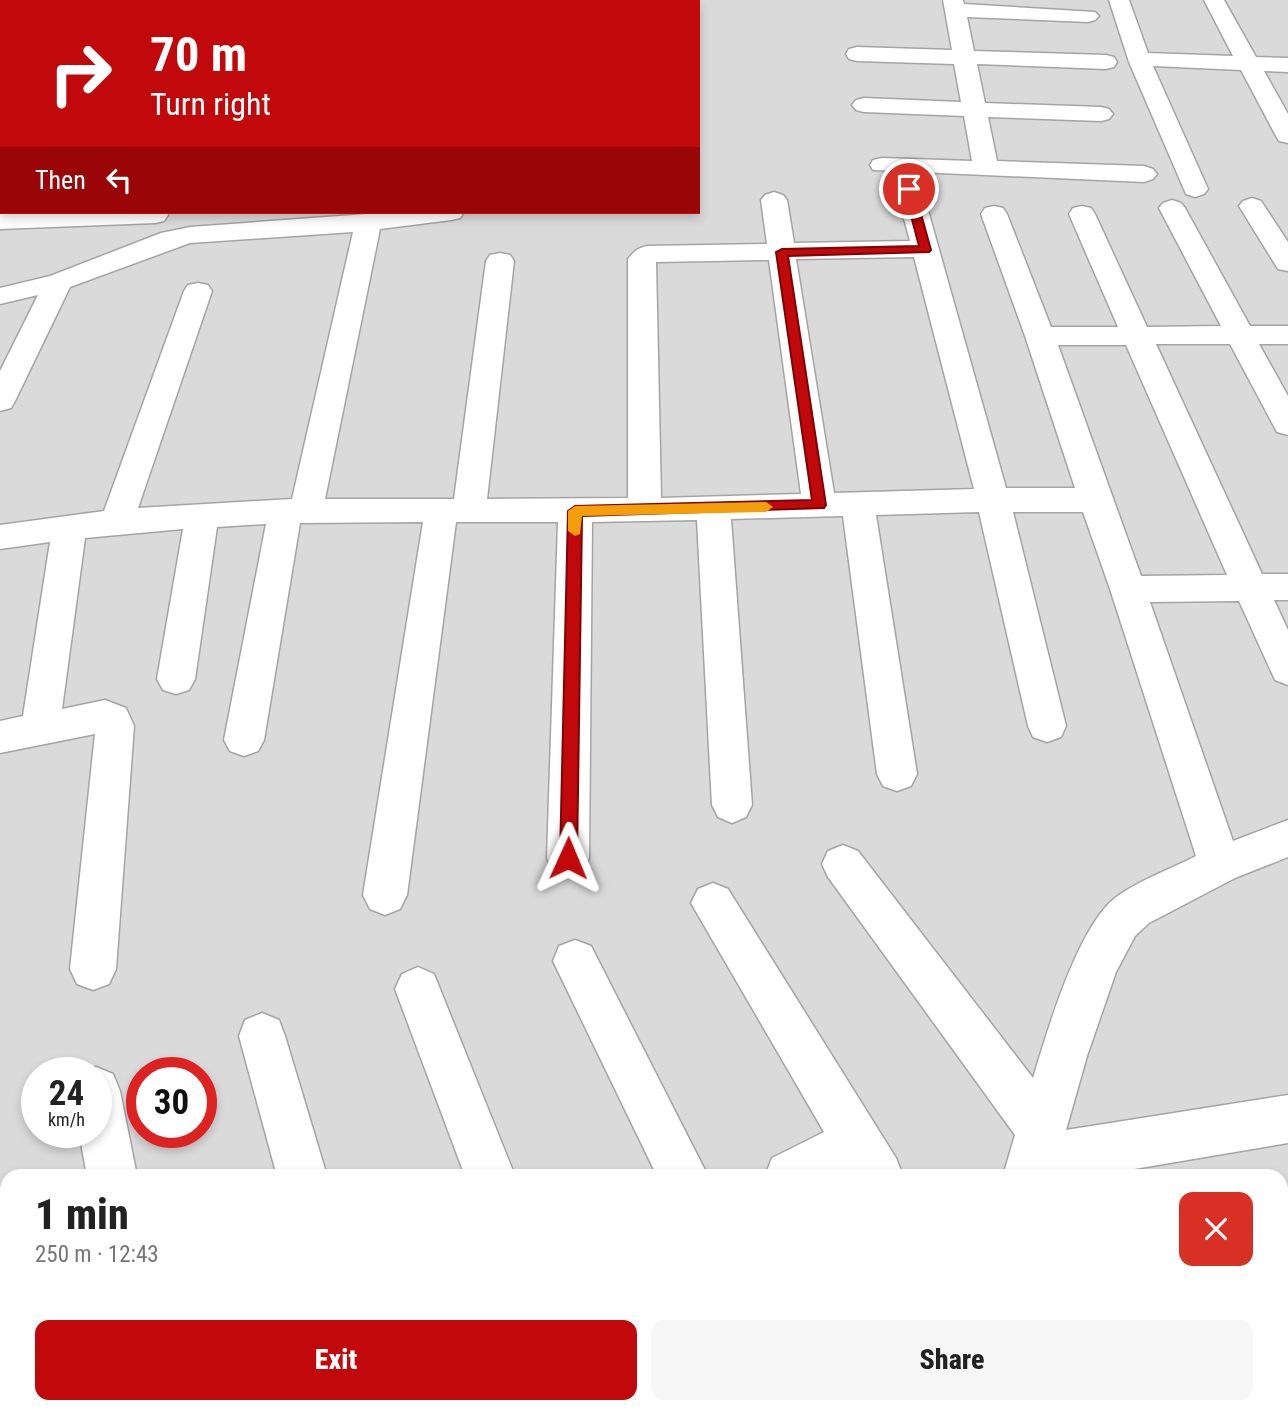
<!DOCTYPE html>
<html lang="en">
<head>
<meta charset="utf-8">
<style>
  :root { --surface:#fff; --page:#f6f6f6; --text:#222; --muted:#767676; --accent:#c1080a }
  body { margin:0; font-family:"Roboto Condensed",sans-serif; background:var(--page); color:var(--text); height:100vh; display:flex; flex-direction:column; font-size:26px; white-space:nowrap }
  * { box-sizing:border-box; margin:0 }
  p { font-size:23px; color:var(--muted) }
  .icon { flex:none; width:38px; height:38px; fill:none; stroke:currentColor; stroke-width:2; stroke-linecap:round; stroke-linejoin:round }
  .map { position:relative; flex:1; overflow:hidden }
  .drawer { position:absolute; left:0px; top:1169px; width:1288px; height:245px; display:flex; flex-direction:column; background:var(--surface); border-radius:21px 21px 0 0; box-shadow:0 4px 10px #0003 }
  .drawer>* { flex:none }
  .top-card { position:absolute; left:0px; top:0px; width:700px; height:214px; box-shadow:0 4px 10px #0003; background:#c1080a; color:#fff; overflow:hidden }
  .speed { position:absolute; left:21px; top:1057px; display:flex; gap:14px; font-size:35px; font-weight:700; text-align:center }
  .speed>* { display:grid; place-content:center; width:91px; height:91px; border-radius:50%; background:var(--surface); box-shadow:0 4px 10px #0003; line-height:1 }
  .speed small { font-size:18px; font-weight:400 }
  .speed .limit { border:10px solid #d22; background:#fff; color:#111 }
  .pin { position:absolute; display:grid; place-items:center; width:60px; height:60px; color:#fff; margin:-30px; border:4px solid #fff; border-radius:50%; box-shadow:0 2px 7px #0007 }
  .me { position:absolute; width:77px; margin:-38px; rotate:1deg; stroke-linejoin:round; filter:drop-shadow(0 0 5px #0008) }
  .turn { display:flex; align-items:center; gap:24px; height:147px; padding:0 35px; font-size:32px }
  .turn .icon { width:91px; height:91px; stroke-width:2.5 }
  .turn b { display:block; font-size:49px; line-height:60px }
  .then { display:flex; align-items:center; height:66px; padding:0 35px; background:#0003; gap:14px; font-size:26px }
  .round { display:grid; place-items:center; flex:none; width:74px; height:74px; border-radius:14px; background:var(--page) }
  .overview { display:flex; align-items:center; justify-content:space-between; height:119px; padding:0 35px }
  h1 { font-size:42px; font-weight:800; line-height:52px }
  .button { display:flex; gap:14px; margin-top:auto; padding:14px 35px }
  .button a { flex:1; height:80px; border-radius:14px; background:var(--accent); color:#fff; font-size:28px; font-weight:800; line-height:80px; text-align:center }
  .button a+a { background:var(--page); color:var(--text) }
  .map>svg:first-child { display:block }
</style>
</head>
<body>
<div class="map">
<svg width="1288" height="1414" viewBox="0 0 1288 1414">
  <rect width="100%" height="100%" fill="#eeeae3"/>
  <path fill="#dbdada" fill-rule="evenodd" d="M 0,0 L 1288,0 L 1288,1414 L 0,1414 ZM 2,2 L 698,2 L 698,212 L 2,212 ZM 37,1073 L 96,1073 L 96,1132 L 37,1132 ZM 142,1073 L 201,1073 L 201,1132 L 142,1132 ZM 7,1176 L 1281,1176 L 1281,1407 L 7,1407 Z"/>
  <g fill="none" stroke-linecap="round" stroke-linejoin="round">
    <g stroke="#a4a4a4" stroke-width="3">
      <g id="minor">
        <rect x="508" y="0" width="20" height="2"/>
        <path d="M 943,0 L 963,0 L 964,4 L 1095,12 L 1099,16 L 1095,20 L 1088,22 L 967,17 L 974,51 L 1106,55 L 1114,57 L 1117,62 L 1114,67 L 1106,69 L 977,64 L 985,103 L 1101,107 L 1109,109 L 1113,114 L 1109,119 L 1101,121 L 988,117 L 997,161 L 1144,166 L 1153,169 L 1157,174 L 1153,179 L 1144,182 L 873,170 L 870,165 L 873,160 L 882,158 L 972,161 L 964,116 L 864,112 L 856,110 L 852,105 L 856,100 L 864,98 L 961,102 L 954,64 L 857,61 L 849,59 L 846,54 L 849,49 L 857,47 L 952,50 Z"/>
        <path d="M 1109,0 L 1129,0 L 1148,53 L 1233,56 L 1204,0 L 1224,0 L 1256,57 L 1288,58 L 1288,72 L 1264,71 L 1288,114 L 1288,143 L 1279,141 L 1276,136 L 1241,70 L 1153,66 L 1208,189 L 1204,194 L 1195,197 L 1186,194 L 1129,62 Z"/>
        <path d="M 909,181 L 918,184 L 922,189 L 1006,488 L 1075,488 L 1025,336 L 981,214 L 985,208 L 994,206 L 1003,208 L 1007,214 L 1051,327 L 1118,327 L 1069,214 L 1073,208 L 1082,206 L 1091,208 L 1095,214 L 1147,327 L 1221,326 L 1159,208 L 1163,203 L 1172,200 L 1181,203 L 1185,208 L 1250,326 L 1288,326 L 1288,344 L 1259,344 L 1288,396 L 1288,435 L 1277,432 L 1230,344 L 1156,344 L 1262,574 L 1288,574 L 1288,600 L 1274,600 L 1288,630 L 1288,685 L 1275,680 L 1239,601 L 1150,602 L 1233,841 L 1288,820 L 1288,857 L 1235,878 L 1149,923 L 1135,936 L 1116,972 L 1087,1056 L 1066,1130 L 1288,1095 L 1288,1143 L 1093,1176 L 1003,1176 L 1015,1135 L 828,877 L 822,864 L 828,851 L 843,845 L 858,851 L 1033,1078 C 1047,1032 1079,921 1119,895 C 1142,879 1171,869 1196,856 L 1110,589 L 1083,512 L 1013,512 L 1066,726 L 1061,737 L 1047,742 L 1033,737 L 1028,726 L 979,512 L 876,515 L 917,774 L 911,786 L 897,791 L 883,786 L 877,774 L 843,516 L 731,519 L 752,805 L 746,817 L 732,823 L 718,817 L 712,805 L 697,520 L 592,522 L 589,858 L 583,871 L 568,877 L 553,871 L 547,858 L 558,522 L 456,522 L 407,895 L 400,909 L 385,915 L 370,909 L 363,895 L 423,522 L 300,523 L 264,740 L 258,751 L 244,756 L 230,751 L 224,740 L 266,524 L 217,527 L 195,679 L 189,690 L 176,694 L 163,690 L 157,679 L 183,529 L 85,538 L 62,709 L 105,700 L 126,708 L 134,726 L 116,969 L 109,984 L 93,990 L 77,984 L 70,969 L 95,734 L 0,753 L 0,721 L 23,716 L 50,542 L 0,549 L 0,525 L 104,511 L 184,291 L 188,285 L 198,283 L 208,285 L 212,291 L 138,508 L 292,499 L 353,232 L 190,243 L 70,287 L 15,401 L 11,408 L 0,411 L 0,371 L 38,295 L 0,304 L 0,288 L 50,276 L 161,233 L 190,227 L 394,212 L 464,212 L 460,218 L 451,220 L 380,229 L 325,499 L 454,499 L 486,261 L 490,255 L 500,253 L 510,255 L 514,261 L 487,499 L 628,498 L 628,259 C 634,251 638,248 647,246 L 767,244 L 761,200 L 765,195 L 774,192 L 783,195 L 787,200 L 794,243 L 910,241 L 896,189 L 900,184 ZM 914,257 L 974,489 L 834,493 L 796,259 ZM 769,260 L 801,494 L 661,498 L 656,262 ZM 1058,345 L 1126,345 L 1227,575 L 1141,576 Z"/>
        <path d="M 1252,198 L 1261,201 L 1288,242 L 1288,271 L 1278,269 L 1239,206 L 1243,201 Z"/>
        <path d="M 36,212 L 166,212 L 168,215 L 164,221 L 155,223 L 0,229 L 0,213 Z"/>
        <path d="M 713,883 L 728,889 L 896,1158 L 903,1176 L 850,1176 L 848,1173 L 841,1176 L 765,1176 L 772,1158 L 824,1132 L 691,903 L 698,889 Z"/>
        <path d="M 575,940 L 591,946 L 708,1176 L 657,1176 L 553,961 L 559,946 Z"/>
        <path d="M 418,967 L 434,974 L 515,1176 L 465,1176 L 395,989 L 402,974 Z"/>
        <path d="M 262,1013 L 279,1020 L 285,1036 L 327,1176 L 277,1176 L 239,1036 L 245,1020 Z"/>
        <path d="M 96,1067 L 113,1074 L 120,1091 L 137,1176 L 87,1176 L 79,1132 L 96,1132 L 96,1073 L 82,1073 Z"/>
        <path d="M 1288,1344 L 1288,1400 L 1281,1401 L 1281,1345 Z"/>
        <path d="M 126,1407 L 182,1407 L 183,1414 L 127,1414 Z"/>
        <path d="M 318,1407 L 384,1407 L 381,1414 L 315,1414 Z"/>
        <path d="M 550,1407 L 606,1407 L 608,1414 L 552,1414 Z"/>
        <path d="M 771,1407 L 827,1407 L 830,1414 L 774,1414 Z"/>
        <path d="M 939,1407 L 995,1407 L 994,1414 L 938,1414 Z"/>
        <path d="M 1054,1407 L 1142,1407 L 1139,1414 L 1051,1414 Z"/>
        <path d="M 1155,1407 L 1211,1407 L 1214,1414 L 1158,1414 Z"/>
      </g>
    </g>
    <use href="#minor" fill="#fff" fill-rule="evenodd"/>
  </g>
  <path fill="#c1080a" stroke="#7d0506" stroke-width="2" d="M 909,186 L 914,189 L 931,250 L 929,252 L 788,256 L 826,505 L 824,508 L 582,516 L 577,858 L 575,864 L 568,866 L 562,864 L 560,858 L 568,511 L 575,506 L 812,500 L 776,252 L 782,249 L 919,246 L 904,189 Z"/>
  <path fill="#f59e0b" d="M 766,502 L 773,507 L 766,512 L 582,516 L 580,534 L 575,536 L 568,531 L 568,511 L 575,506 Z"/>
</svg>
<div class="speed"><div>24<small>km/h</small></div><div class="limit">30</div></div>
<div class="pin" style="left:909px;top:189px;background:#d93025"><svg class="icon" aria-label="arrive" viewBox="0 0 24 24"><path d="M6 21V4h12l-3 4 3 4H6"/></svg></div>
<svg class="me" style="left:568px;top:858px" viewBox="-20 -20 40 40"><path d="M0-17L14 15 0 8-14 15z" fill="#c1080a" stroke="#fff" stroke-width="4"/></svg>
<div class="top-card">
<div class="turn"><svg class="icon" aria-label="right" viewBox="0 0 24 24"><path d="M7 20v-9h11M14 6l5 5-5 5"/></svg><div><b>70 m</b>Turn right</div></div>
<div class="then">Then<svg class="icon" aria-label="left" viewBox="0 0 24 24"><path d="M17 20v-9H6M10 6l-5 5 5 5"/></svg></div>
</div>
<section class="drawer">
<div class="overview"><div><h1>1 min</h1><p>250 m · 12:43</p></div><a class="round" style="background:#d93025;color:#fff"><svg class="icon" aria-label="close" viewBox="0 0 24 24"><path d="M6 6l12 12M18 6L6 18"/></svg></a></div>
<div class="button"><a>Exit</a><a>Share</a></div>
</section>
</div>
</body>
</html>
